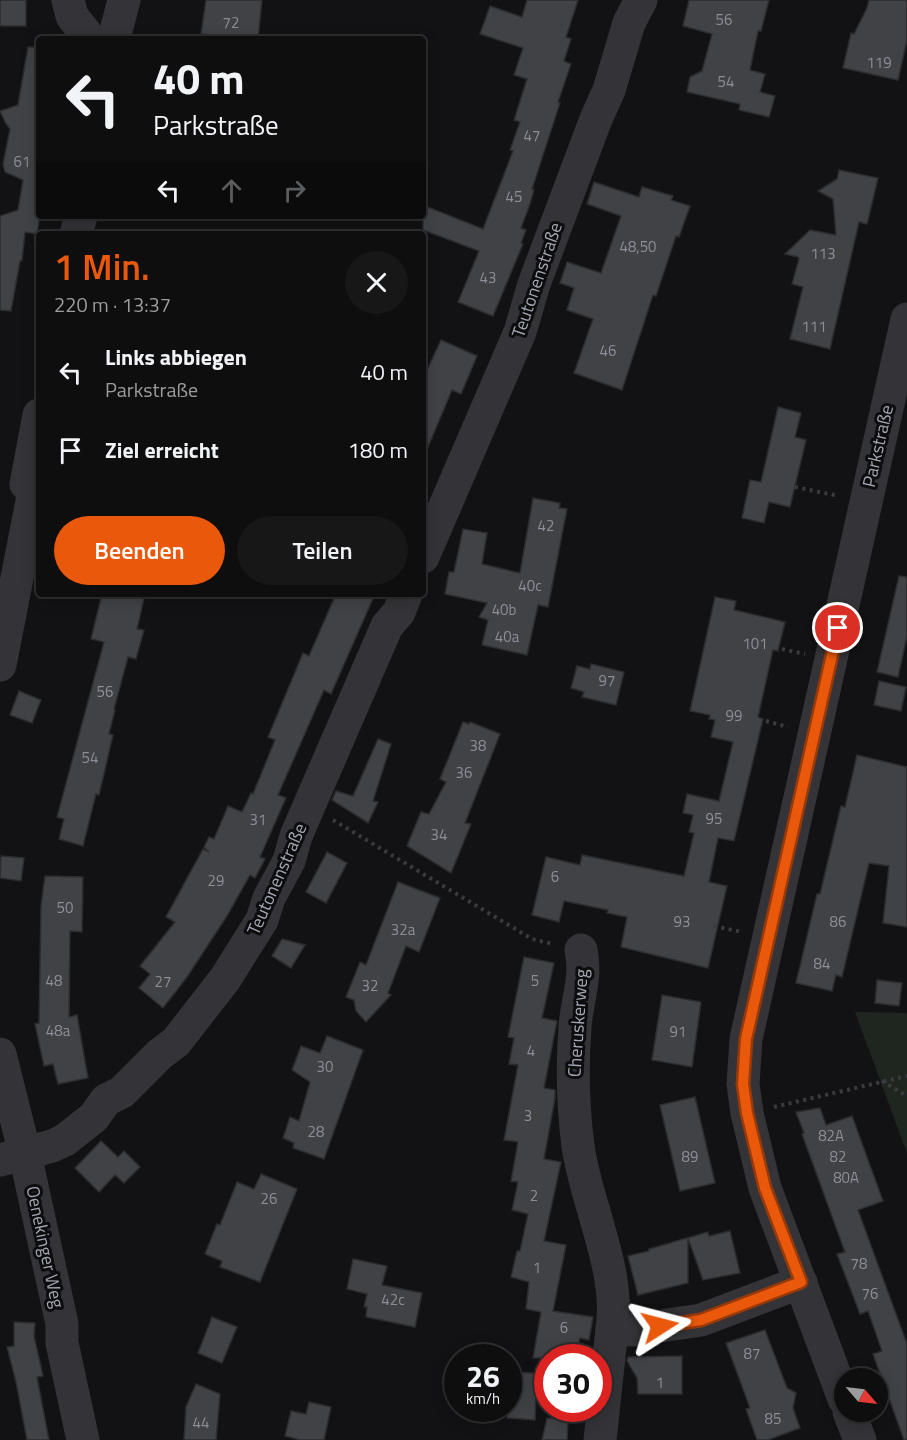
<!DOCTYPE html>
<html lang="de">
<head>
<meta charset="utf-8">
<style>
  :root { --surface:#0e0e0f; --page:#171718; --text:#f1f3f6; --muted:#9b9c9e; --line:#2e2e2f; --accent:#ea580c }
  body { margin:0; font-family:"Titillium Web",sans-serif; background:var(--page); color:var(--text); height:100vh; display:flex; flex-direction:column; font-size:22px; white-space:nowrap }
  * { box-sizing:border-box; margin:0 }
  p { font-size:20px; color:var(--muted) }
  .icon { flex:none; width:33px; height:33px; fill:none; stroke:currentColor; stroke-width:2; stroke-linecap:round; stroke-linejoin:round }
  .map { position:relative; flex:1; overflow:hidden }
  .drawer { position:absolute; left:36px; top:231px; width:390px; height:366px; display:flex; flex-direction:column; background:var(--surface); border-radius:6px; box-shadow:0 3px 15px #0003,0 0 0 2px var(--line) }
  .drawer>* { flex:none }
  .hud { position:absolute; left:36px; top:36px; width:390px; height:183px; border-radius:6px; box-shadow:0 3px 15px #0003,0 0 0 2px var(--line); background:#0e0e0f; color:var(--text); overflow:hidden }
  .needle { width:39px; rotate:118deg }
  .buttons { position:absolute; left:834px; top:1368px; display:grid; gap:12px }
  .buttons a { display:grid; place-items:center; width:54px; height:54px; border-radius:50%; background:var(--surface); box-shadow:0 3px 15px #0003,0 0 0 2px var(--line); font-size:30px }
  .speed { position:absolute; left:444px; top:1344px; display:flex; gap:12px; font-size:30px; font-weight:700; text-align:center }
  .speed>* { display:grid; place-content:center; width:78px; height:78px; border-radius:50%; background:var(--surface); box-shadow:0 3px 15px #0003,0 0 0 2px var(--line); line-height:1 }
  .speed small { font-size:15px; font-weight:400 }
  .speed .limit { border:9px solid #d22; background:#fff; color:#111 }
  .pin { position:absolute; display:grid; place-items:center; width:51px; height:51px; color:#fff; margin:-26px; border:3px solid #fff; border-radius:50%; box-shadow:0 2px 6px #0007 }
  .me { position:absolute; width:66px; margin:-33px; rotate:81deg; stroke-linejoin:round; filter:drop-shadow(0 0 4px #0008) }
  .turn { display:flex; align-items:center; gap:21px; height:126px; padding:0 18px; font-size:27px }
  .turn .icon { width:78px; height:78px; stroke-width:2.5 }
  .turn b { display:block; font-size:42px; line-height:51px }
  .lanes { display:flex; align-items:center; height:57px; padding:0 18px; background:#0003; justify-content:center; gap:30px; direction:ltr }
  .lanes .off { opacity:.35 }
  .round { display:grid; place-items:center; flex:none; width:63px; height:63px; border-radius:32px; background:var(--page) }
  .headline { display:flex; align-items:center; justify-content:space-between; height:102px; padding:0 18px }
  h1 { font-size:36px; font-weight:600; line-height:45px; color:var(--accent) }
  .primary-button { display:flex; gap:12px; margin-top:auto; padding:12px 18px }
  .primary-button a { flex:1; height:69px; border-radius:36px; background:var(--accent); color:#fff; font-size:24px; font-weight:600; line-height:69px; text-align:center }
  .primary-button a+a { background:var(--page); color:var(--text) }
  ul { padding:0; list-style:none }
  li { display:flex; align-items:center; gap:18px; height:78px; padding:0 18px }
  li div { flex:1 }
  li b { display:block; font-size:22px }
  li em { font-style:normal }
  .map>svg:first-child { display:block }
</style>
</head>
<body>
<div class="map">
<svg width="907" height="1440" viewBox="0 0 907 1440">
  <rect width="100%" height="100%" fill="#121214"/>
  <path fill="#1f2620" d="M 855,1012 L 907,1013 L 907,1153 Z"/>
  <g fill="#414246" stroke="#2d2c2f" stroke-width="1.5">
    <rect x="0" y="0" width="26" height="26"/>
    <path d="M 206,0 L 262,0 L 258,39 L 201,34 Z"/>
    <path d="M 527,0 L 578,0 L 566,37 L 571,39 L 564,61 L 571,64 L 558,102 L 560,103 L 532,189 L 534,190 L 530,204 L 521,228 L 526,230 L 521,243 L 523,244 L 493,316 L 458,302 L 479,251 L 423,230 L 423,205 L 483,229 L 513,151 L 510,150 L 520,122 L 514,120 L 527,79 L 514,75 L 523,48 L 480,34 L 490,6 L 522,17 Z"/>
    <path d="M 689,0 L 769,0 L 761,31 L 758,31 L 750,70 L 765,74 L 760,92 L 775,96 L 769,117 L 739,110 L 740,104 L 687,92 L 690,77 L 702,71 L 712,34 L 683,26 Z"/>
    <path d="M 869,0 L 907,0 L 907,40 L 898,80 L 843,68 L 851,33 L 854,34 L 867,8 Z"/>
    <path d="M 28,47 L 39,47 L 39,221 L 37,234 L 25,232 L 22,261 L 20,261 L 11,311 L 0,310 L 0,216 L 18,210 L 23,180 L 5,172 L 3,164 L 10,129 L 5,122 L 0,111 L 18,105 Z"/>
    <path d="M 839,170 L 878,178 L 867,224 L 859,222 L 830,349 L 790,339 L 803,287 L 792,284 L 799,259 L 798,257 L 785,254 L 810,230 L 836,235 L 833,199 L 818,191 L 837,179 Z"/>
    <path d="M 594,182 L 639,197 L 642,187 L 673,196 L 671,200 L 690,206 L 679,237 L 676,236 L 656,296 L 653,295 L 622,390 L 574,373 L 593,319 L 567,310 L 574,288 L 560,283 L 567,262 L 601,273 L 621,216 L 587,204 Z"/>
    <path d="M 441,340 L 477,356 L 461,394 L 452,390 L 423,459 L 423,379 Z"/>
    <path d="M 778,407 L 801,413 L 795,437 L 806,440 L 790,507 L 769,502 L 764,523 L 742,518 L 750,480 L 761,482 Z"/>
    <path d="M 533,498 L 560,503 L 559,508 L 567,509 L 548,607 L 538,605 L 527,655 L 482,645 L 488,620 L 479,617 L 487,603 L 445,594 L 449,572 L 454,572 L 463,529 L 487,533 L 482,564 L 520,573 Z"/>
    <path d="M 899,576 L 907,577 L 907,636 L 898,677 L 877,672 Z"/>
    <path d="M 102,594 L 145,594 L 137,629 L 144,630 L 136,659 L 128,657 L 114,709 L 115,710 L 109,734 L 113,735 L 99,795 L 96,794 L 83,846 L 59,839 L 64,819 L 57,817 L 104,642 L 91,639 Z"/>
    <path d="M 336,594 L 375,594 L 331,694 L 324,690 L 278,795 L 286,798 L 260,857 L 265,859 L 255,878 L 250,875 L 227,916 L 187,977 L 163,1008 L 139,988 L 150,974 L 140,966 L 175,922 L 166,917 L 203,849 L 209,852 L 204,847 L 209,837 L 214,839 L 228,806 L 242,812 L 251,793 L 253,794 L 275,740 L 268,737 L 303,653 L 309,656 Z"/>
    <path d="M 715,597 L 736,601 L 734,610 L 785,622 L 778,651 L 773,650 L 758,717 L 763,719 L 734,841 L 718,838 L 709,882 L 727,886 L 708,968 L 621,947 L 627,917 L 607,913 L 608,910 L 564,901 L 559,922 L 532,915 L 546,857 L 580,865 L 582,855 L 684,876 L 694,833 L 689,832 L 693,815 L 683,813 L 687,794 L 719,801 L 733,742 L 711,737 L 715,720 L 709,719 L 710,715 L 690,711 Z"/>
    <path d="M 591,664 L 624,672 L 616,705 L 582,697 L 584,692 L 571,688 L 577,666 L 590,669 Z"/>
    <path d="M 879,681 L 906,687 L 901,711 L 874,705 Z"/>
    <path d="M 19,691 L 41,700 L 32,723 L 10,715 Z"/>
    <path d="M 463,722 L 469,724 L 470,722 L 500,734 L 465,823 L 471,824 L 451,873 L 407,846 L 421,812 L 429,814 L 446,782 L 440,779 Z"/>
    <path d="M 378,739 L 391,744 L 373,801 L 378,802 L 368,823 L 332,800 L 336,791 L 353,796 Z"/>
    <path d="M 857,755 L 907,767 L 907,927 L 883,923 L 889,866 L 869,863 L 842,977 L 836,975 L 832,991 L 796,983 L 817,894 L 820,894 L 841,806 L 845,807 Z"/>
    <path d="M 327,852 L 347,863 L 326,903 L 306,892 Z"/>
    <path d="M 1,856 L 24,858 L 21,881 L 0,878 Z"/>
    <path d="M 45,876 L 83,877 L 82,932 L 70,931 L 69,1017 L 77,1015 L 88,1078 L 58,1084 L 53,1064 L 44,1066 L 35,1024 L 39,1023 L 41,906 Z"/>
    <path d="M 398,882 L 440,898 L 419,952 L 406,946 L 388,993 L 391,995 L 366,1022 L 356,1011 L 354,1000 L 346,997 L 360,962 L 366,965 Z"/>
    <path d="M 282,939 L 305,945 L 291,968 L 272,956 Z"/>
    <path d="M 524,957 L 554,963 L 542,1018 L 557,1021 L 544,1088 L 555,1090 L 555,1098 L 544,1159 L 561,1162 L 544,1241 L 566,1245 L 553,1311 L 593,1317 L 589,1340 L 580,1338 L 577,1352 L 575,1352 L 574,1358 L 533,1358 L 541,1312 L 526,1309 L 529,1282 L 511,1277 L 517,1251 L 520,1251 L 528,1214 L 512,1210 L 518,1182 L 511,1181 L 518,1142 L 504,1140 L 518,1065 L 509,1064 L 514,1038 L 508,1037 Z"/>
    <path d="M 877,980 L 902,983 L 899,1006 L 875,1003 Z"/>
    <path d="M 662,995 L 701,1002 L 692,1067 L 652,1060 Z"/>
    <path d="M 327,1036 L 363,1050 L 324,1159 L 293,1148 L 294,1143 L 283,1138 L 290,1117 L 299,1121 L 310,1082 L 292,1070 L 301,1046 L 320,1053 Z"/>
    <path d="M 695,1097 L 715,1183 L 680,1191 L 660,1105 Z"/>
    <path d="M 820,1108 L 826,1125 L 852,1116 L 883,1201 L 858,1210 L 907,1344 L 907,1440 L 904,1440 L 873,1354 L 882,1351 L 868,1311 L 860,1314 L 837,1254 L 845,1252 L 802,1134 L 804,1133 L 796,1112 Z"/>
    <path d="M 101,1141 L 118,1157 L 124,1151 L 140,1167 L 124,1183 L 115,1175 L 99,1192 L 75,1168 Z"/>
    <path d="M 261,1174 L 297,1189 L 260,1282 L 220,1267 L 222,1261 L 205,1254 L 217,1224 L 220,1225 L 237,1182 L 254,1189 Z"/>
    <path d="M 730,1231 L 740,1273 L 703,1280 L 688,1238 L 688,1283 L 638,1295 L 628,1256 L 649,1251 L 649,1249 L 708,1232 L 709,1236 Z"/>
    <path d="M 353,1259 L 387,1266 L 382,1285 L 422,1293 L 415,1327 L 366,1317 L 367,1307 L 364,1307 L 367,1294 L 347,1289 Z"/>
    <path d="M 212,1317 L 237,1327 L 222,1363 L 198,1353 Z"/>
    <path d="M 14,1322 L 35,1323 L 34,1336 L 43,1376 L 37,1377 L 49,1440 L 27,1440 L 16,1382 L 7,1347 L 14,1346 Z"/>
    <path d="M 765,1330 L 787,1388 L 796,1393 L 793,1408 L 800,1428 L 768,1440 L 757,1440 L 746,1409 L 750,1408 L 726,1343 Z"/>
    <path d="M 682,1356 L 682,1394 L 638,1394 L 637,1378 L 627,1361 L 628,1357 Z"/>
    <path d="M 516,1372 L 548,1374 L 548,1395 L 536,1395 L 535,1420 L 507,1418 L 508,1400 L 514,1396 Z"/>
    <path d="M 196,1384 L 220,1394 L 216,1440 L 184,1440 L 186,1407 Z"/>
    <path d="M 309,1402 L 331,1407 L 324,1440 L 300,1440 L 285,1436 L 291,1411 L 306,1414 Z"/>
    <path d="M 547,1418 L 568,1420 L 567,1440 L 542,1440 Z"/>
  </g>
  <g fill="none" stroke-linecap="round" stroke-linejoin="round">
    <g stroke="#3a3b3f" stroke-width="4" stroke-dasharray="3 4.5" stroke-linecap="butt">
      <path d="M 795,487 L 839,496"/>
      <path d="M 782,649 L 805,654"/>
      <path d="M 766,721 L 788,727"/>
      <path d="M 333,820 L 532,939 L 553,944"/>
      <path d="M 714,926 L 742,932"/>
      <path d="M 882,1081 L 907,1096"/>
      <path d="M 774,1107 L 907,1076"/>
    </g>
    <g stroke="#343438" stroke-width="33">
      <path d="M 68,0 L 72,16 L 90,39"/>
      <path d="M 114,39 L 124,0"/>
      <path d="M 76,234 L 81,216"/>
      <path d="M 423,557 L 520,332 L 534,284 L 596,119 L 609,90 L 629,23 L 641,0"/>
      <path d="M 0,665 L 34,491 L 26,484 L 39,415"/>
      <path d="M 581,950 C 587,978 577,999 575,1027 C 572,1066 573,1107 578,1146 C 586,1204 621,1271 612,1329"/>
      <path d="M 0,1054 L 25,1154 L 62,1324 L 62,1343 L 83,1440"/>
      <path d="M 0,1160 L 52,1146 L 65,1140 L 94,1117 L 106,1100 L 122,1092 L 160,1054 L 176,1042 L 225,979 L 262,920 L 269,898 L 289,861 L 296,836 L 387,626 L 399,612 L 406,594"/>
      <path d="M 844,1399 L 765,1188 L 747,1113 L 743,1084 L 746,1039 L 907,319"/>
      <path d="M 849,1412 L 860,1440"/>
      <path d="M 600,1440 L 612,1329 L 634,1330 L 701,1320 L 801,1282"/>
    </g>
  </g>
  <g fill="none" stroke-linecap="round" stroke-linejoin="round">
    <g stroke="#983908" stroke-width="15">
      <path id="route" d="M 660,1326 L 701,1320 L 801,1282 L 765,1188 L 747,1113 L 743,1084 L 746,1039 L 838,628"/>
    </g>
    <use href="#route" stroke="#ea580c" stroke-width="10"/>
  </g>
  <g text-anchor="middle" stroke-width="6" stroke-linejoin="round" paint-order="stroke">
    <g font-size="15" fill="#8c8e98">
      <text x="724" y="25">56</text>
      <text x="231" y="28">72</text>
      <text x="879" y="68">119</text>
      <text x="726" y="87">54</text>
      <text x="532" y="141">47</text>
      <text x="22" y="167">61</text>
      <text x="514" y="202">45</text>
      <text x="638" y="252">48,50</text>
      <text x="823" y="259">113</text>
      <text x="488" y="283">43</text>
      <text x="814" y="332">111</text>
      <text x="608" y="356">46</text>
      <text x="546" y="531">42</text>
      <text x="530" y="591">40c</text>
      <text x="504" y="615">40b</text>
      <text x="507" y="642">40a</text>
      <text x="755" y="649">101</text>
      <text x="607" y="686">97</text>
      <text x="105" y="697">56</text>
      <text x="734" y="721">99</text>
      <text x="478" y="751">38</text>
      <text x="90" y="763">54</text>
      <text x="464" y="778">36</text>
      <text x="714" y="824">95</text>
      <text x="258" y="825">31</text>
      <text x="439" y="840">34</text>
      <text x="555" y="882">6</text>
      <text x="216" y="886">29</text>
      <text x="65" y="913">50</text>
      <text x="682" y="927">93</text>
      <text x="838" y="927">86</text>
      <text x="403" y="935">32a</text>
      <text x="822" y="969">84</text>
      <text x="54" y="986">48</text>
      <text x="535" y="986">5</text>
      <text x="163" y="987">27</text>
      <text x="370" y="991">32</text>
      <text x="58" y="1036">48a</text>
      <text x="678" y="1037">91</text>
      <text x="531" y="1056">4</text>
      <text x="325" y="1072">30</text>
      <text x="528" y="1121">3</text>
      <text x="316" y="1137">28</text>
      <text x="831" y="1141">82A</text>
      <text x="690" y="1162">89</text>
      <text x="838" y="1162">82</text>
      <text x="846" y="1183">80A</text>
      <text x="534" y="1201">2</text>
      <text x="269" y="1204">26</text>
      <text x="859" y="1269">78</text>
      <text x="537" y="1273">1</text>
      <text x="870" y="1299">76</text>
      <text x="393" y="1305">42c</text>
      <text x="564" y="1333">6</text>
      <text x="752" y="1359">87</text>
      <text x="660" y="1388">1</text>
      <text x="773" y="1424">85</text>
      <text x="201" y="1428">44</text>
    </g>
    <g font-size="18" fill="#a5a8b3" stroke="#0d0d0f">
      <text transform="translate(537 280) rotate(-71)" y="6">Teutonenstraße</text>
      <text transform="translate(878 446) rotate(-77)" y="6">Parkstraße</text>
      <text transform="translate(277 879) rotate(-66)" y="6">Teutonenstraße</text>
      <text transform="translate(578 1023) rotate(-86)" y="6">Cheruskerweg</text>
      <text transform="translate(45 1247) rotate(78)" y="6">Oenekinger Weg</text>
    </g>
  </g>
</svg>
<div class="buttons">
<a><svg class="needle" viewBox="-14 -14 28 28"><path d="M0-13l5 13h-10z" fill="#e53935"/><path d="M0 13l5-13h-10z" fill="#9b9c9e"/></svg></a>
</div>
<div class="speed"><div>26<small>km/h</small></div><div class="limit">30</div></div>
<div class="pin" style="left:838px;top:628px;background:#d93025"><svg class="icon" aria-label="arrive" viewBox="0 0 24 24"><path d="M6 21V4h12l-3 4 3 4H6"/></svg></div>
<svg class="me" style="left:660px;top:1326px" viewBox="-20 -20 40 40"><path d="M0-17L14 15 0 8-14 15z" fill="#ea580c" stroke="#fff" stroke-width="4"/></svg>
<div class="hud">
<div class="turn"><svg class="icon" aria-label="left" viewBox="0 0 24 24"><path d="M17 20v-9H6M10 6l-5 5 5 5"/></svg><div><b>40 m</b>Parkstraße</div></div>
<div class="lanes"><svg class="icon" aria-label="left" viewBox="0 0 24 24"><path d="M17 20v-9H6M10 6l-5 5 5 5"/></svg><svg class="icon off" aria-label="ahead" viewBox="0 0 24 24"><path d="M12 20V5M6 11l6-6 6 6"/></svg><svg class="icon off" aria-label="right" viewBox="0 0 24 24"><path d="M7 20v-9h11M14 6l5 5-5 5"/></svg></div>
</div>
<section class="drawer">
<div class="headline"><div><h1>1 Min.</h1><p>220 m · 13:37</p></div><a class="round"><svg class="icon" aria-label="close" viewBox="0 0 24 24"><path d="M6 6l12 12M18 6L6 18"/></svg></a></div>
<ul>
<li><svg class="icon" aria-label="left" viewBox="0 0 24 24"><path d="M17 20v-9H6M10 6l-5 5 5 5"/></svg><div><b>Links abbiegen</b><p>Parkstraße</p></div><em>40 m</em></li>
<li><svg class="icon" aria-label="arrive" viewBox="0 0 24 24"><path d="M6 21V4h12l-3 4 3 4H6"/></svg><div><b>Ziel erreicht</b></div><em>180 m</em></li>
</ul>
<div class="primary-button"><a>Beenden</a><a>Teilen</a></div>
</section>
</div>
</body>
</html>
